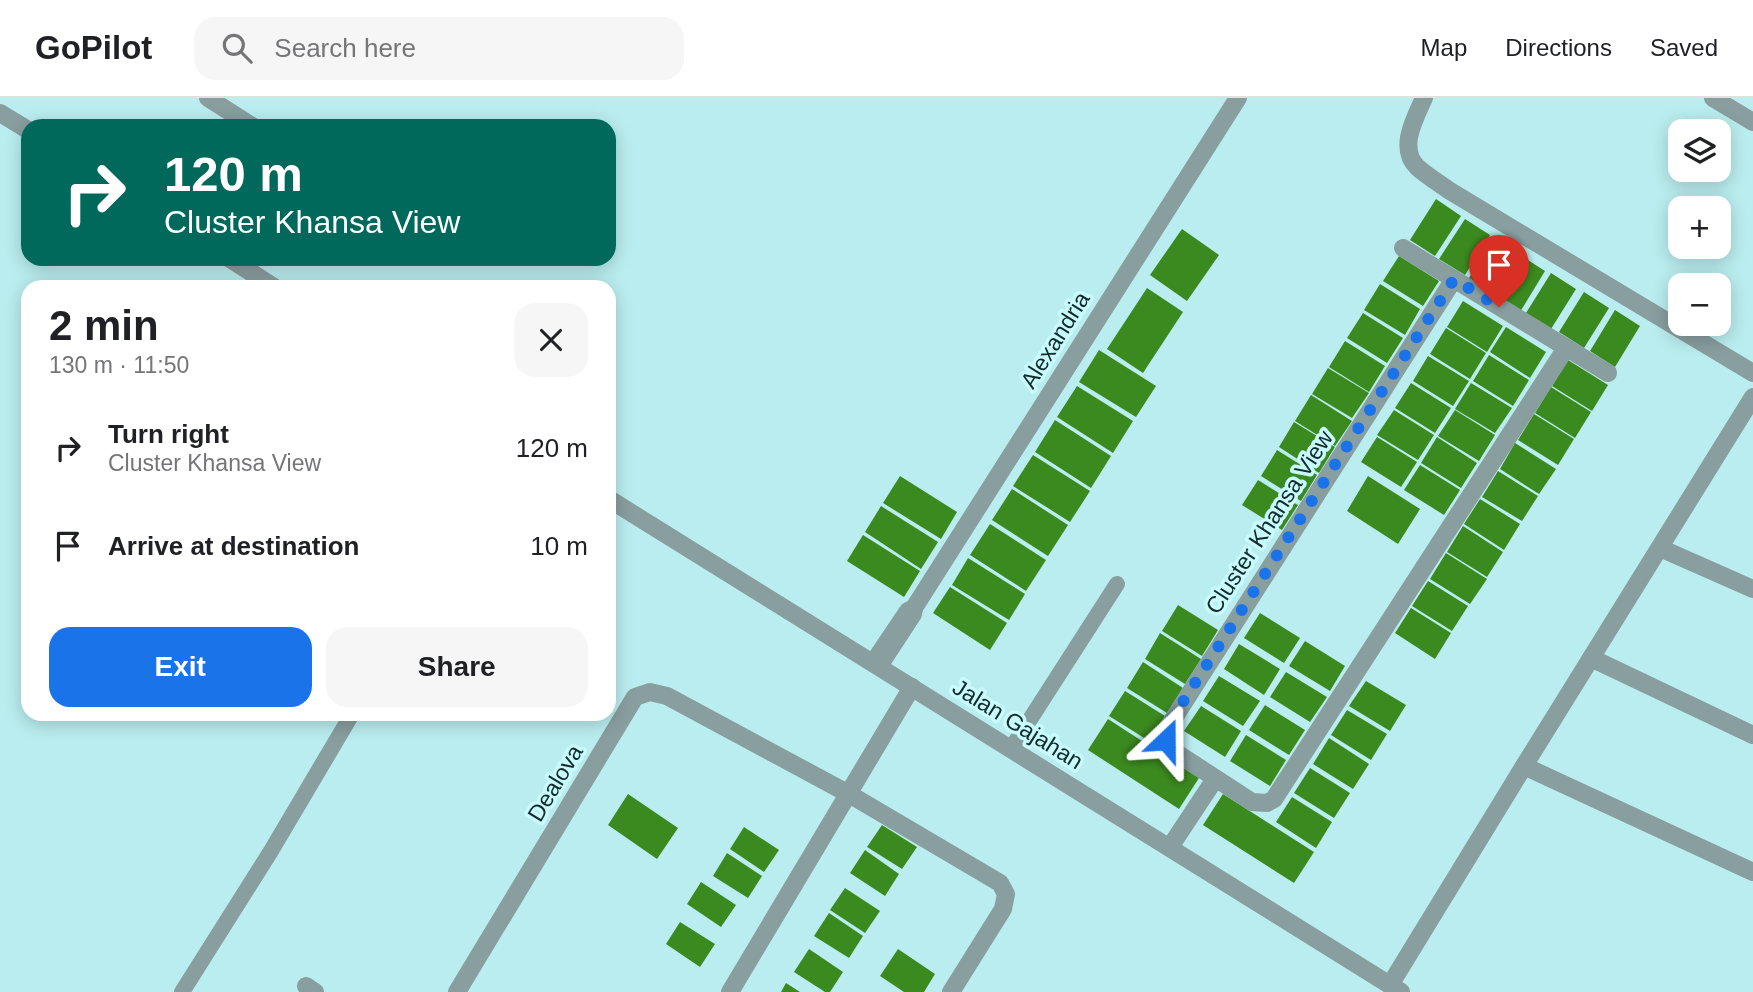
<!DOCTYPE html>
<html lang="en">
<head>
<meta charset="utf-8">
<style>
  :root { --surface:#fff; --page:#f6f6f6; --text:#202124; --muted:#757577; --line:#e0e0e0; --accent:#1a73e8 }
  body { margin:0; font-family:Helvetica,sans-serif; background:var(--page); color:var(--text); height:100vh; display:flex; flex-direction:column; font-size:26px; white-space:nowrap }
  * { box-sizing:border-box; margin:0 }
  p { font-size:23px; color:var(--muted) }
  .icon { flex:none; width:38px; height:38px; fill:none; stroke:currentColor; stroke-width:2; stroke-linecap:round; stroke-linejoin:round }
  .map { position:relative; flex:1; overflow:hidden }
  .drawer { position:absolute; left:21px; top:182px; width:595px; height:441px; display:flex; flex-direction:column; background:var(--surface); border-radius:21px; box-shadow:0 4px 18px #0003 }
  .drawer>* { flex:none }
  .guide { position:absolute; left:21px; top:21px; width:595px; height:147px; border-radius:21px; box-shadow:0 4px 18px #0003; background:#00695c; color:#fff; overflow:hidden }
  .controls { position:absolute; left:1668px; top:21px; display:grid; gap:14px }
  .controls a { display:grid; place-items:center; width:63px; height:63px; border-radius:14px; background:var(--surface); box-shadow:0 4px 18px #0003; font-size:35px }
  .pin { position:absolute; display:grid; place-items:center; width:60px; height:60px; color:#fff; margin:-72px -30px; border-radius:50% 50% 50% 0; rotate:-45deg; box-shadow:0 0 7px #0007 }
  .pin .icon { rotate:45deg }
  .me { position:absolute; width:77px; margin:-38px; rotate:23deg; stroke-linejoin:round; filter:drop-shadow(0 0 5px #0008) }
  .turn { display:flex; align-items:center; gap:24px; height:147px; padding:0 28px; font-size:32px }
  .turn .icon { width:91px; height:91px; stroke-width:2.5 }
  .turn b { display:block; font-size:49px; line-height:60px }
  .round { display:grid; place-items:center; flex:none; width:74px; height:74px; border-radius:21px; background:var(--page) }
  .headline { display:flex; align-items:center; justify-content:space-between; height:119px; padding:0 28px }
  h1 { font-size:42px; font-weight:700; line-height:52px }
  .button { display:flex; gap:14px; margin-top:auto; padding:14px 28px }
  .button a { flex:1; height:80px; border-radius:21px; background:var(--accent); color:#fff; font-size:28px; font-weight:700; line-height:80px; text-align:center }
  .button a+a { background:var(--page); color:var(--text) }
  ul { padding:0; list-style:none }
  li { display:flex; align-items:center; gap:21px; height:98px; padding:0 28px }
  li div { flex:1 }
  li b { display:block; font-size:26px }
  li em { font-style:normal }
  header { display:flex; align-items:center; gap:42px; box-sizing:border-box; height:98px; padding:0 35px; background:var(--surface); border-bottom:2px solid var(--line) }
  header strong { font-size:33px }
  nav { display:flex; gap:38px; margin-inline-start:auto; font-size:24px }
  .search { width:490px; height:63px; background:var(--page); display:flex; align-items:center; gap:18px; box-sizing:border-box; padding:0 24px; border-radius:21px; color:var(--muted); font-size:26px }
  .map>svg:first-child { display:block }
</style>
</head>
<body>
<header>
<strong>GoPilot</strong>
<div class="search"><svg class="icon" aria-label="search" viewBox="0 0 24 24"><circle cx="10" cy="10" r="6"/><path d="M15 15l6 6"/></svg>Search here</div>
<nav><a>Map</a><a>Directions</a><a>Saved</a></nav>
</header>
<div class="map">
<svg width="1753" height="894" viewBox="0 0 1753 894">
  <rect width="100%" height="100%" fill="#baedef"/>
  <g fill="#3b8a1f">
    <path d="M 1436,101 L 1461,118 L 1435,158 L 1410,142 Z"/>
    <path d="M 1465,121 L 1490,137 L 1465,177 L 1439,161 Z"/>
    <path d="M 1182,131 L 1219,157 L 1187,203 L 1150,177 Z"/>
    <path d="M 1493,139 L 1518,155 L 1494,196 L 1469,180 Z"/>
    <path d="M 1520,157 L 1545,173 L 1520,214 L 1496,197 Z"/>
    <path d="M 1399,158 L 1439,183 L 1423,208 L 1383,183 Z"/>
    <path d="M 1551,175 L 1576,191 L 1551,231 L 1526,215 Z"/>
    <path d="M 1380,186 L 1420,211 L 1405,237 L 1364,212 Z"/>
    <path d="M 1147,190 L 1183,214 L 1143,275 L 1107,251 Z"/>
    <path d="M 1584,194 L 1609,210 L 1584,250 L 1559,234 Z"/>
    <path d="M 1463,203 L 1503,228 L 1487,254 L 1447,229 Z"/>
    <path d="M 1615,212 L 1640,228 L 1615,269 L 1590,253 Z"/>
    <path d="M 1363,215 L 1403,240 L 1387,265 L 1347,240 Z"/>
    <path d="M 1506,229 L 1546,254 L 1530,280 L 1490,254 Z"/>
    <path d="M 1446,230 L 1486,255 L 1470,281 L 1430,256 Z"/>
    <path d="M 1345,243 L 1385,268 L 1369,294 L 1329,269 Z"/>
    <path d="M 1099,252 L 1156,288 L 1136,319 L 1079,284 Z"/>
    <path d="M 1489,257 L 1529,282 L 1513,308 L 1473,283 Z"/>
    <path d="M 1428,258 L 1469,283 L 1453,308 L 1413,283 Z"/>
    <path d="M 1568,262 L 1608,287 L 1592,313 L 1552,288 Z"/>
    <path d="M 1328,270 L 1369,295 L 1352,320 L 1312,296 Z"/>
    <path d="M 1411,285 L 1451,310 L 1435,335 L 1395,310 Z"/>
    <path d="M 1471,285 L 1512,310 L 1495,335 L 1455,311 Z"/>
    <path d="M 1077,288 L 1133,323 L 1113,355 L 1057,319 Z"/>
    <path d="M 1551,289 L 1591,314 L 1575,340 L 1535,315 Z"/>
    <path d="M 1311,297 L 1352,323 L 1335,348 L 1295,323 Z"/>
    <path d="M 1394,312 L 1434,337 L 1418,362 L 1377,337 Z"/>
    <path d="M 1455,312 L 1495,337 L 1479,363 L 1438,338 Z"/>
    <path d="M 1534,316 L 1574,341 L 1558,367 L 1518,342 Z"/>
    <path d="M 1055,322 L 1111,358 L 1091,390 L 1035,354 Z"/>
    <path d="M 1294,324 L 1335,349 L 1319,375 L 1279,349 Z"/>
    <path d="M 1377,339 L 1417,364 L 1401,389 L 1361,364 Z"/>
    <path d="M 1437,339 L 1477,365 L 1461,390 L 1421,365 Z"/>
    <path d="M 1515,345 L 1556,371 L 1539,396 L 1500,371 Z"/>
    <path d="M 1277,352 L 1317,377 L 1301,403 L 1261,378 Z"/>
    <path d="M 1033,357 L 1090,393 L 1070,424 L 1013,388 Z"/>
    <path d="M 1420,367 L 1460,392 L 1444,417 L 1404,392 Z"/>
    <path d="M 1498,373 L 1538,398 L 1522,423 L 1482,399 Z"/>
    <path d="M 900,378 L 957,414 L 941,441 L 883,405 Z"/>
    <path d="M 1368,378 L 1420,411 L 1398,446 L 1347,413 Z"/>
    <path d="M 1258,382 L 1298,407 L 1282,432 L 1242,407 Z"/>
    <path d="M 1012,391 L 1068,427 L 1048,458 L 992,422 Z"/>
    <path d="M 1480,401 L 1520,426 L 1504,452 L 1464,426 Z"/>
    <path d="M 881,408 L 938,444 L 921,471 L 865,434 Z"/>
    <path d="M 990,426 L 1046,462 L 1026,493 L 970,457 Z"/>
    <path d="M 1463,428 L 1503,454 L 1487,479 L 1447,454 Z"/>
    <path d="M 863,437 L 920,473 L 904,499 L 847,463 Z"/>
    <path d="M 1446,455 L 1487,481 L 1470,506 L 1430,481 Z"/>
    <path d="M 968,460 L 1025,496 L 1009,522 L 952,487 Z"/>
    <path d="M 1428,483 L 1468,508 L 1452,533 L 1412,508 Z"/>
    <path d="M 950,489 L 1007,525 L 990,552 L 933,515 Z"/>
    <path d="M 1178,507 L 1218,532 L 1202,558 L 1162,533 Z"/>
    <path d="M 1411,510 L 1451,535 L 1435,561 L 1395,535 Z"/>
    <path d="M 1260,515 L 1300,540 L 1284,565 L 1244,540 Z"/>
    <path d="M 1160,535 L 1201,561 L 1185,586 L 1145,561 Z"/>
    <path d="M 1305,543 L 1345,568 L 1330,593 L 1289,568 Z"/>
    <path d="M 1239,546 L 1280,571 L 1264,597 L 1224,571 Z"/>
    <path d="M 1143,564 L 1183,590 L 1167,615 L 1127,590 Z"/>
    <path d="M 1286,574 L 1327,599 L 1310,624 L 1270,599 Z"/>
    <path d="M 1219,578 L 1260,603 L 1243,628 L 1203,603 Z"/>
    <path d="M 1366,583 L 1406,607 L 1390,633 L 1349,608 Z"/>
    <path d="M 1125,593 L 1165,618 L 1149,643 L 1109,618 Z"/>
    <path d="M 1265,607 L 1305,632 L 1289,657 L 1249,632 Z"/>
    <path d="M 1201,608 L 1241,633 L 1225,659 L 1184,633 Z"/>
    <path d="M 1347,612 L 1387,636 L 1371,662 L 1331,637 Z"/>
    <path d="M 1108,621 L 1199,680 L 1179,711 L 1088,652 Z"/>
    <path d="M 1246,637 L 1286,662 L 1270,688 L 1230,663 Z"/>
    <path d="M 1329,640 L 1369,666 L 1353,691 L 1313,666 Z"/>
    <path d="M 1310,670 L 1350,695 L 1334,720 L 1294,695 Z"/>
    <path d="M 628,696 L 678,730 L 657,761 L 608,727 Z"/>
    <path d="M 1223,696 L 1314,754 L 1294,785 L 1203,727 Z"/>
    <path d="M 1292,699 L 1332,724 L 1316,750 L 1276,724 Z"/>
    <path d="M 882,727 L 917,749 L 902,771 L 867,749 Z"/>
    <path d="M 744,729 L 779,752 L 764,774 L 730,751 Z"/>
    <path d="M 865,752 L 899,776 L 885,798 L 850,775 Z"/>
    <path d="M 727,755 L 762,778 L 748,800 L 713,778 Z"/>
    <path d="M 701,784 L 736,807 L 721,829 L 687,806 Z"/>
    <path d="M 845,790 L 880,813 L 865,835 L 830,812 Z"/>
    <path d="M 829,815 L 863,838 L 849,860 L 814,838 Z"/>
    <path d="M 680,824 L 715,846 L 700,869 L 666,846 Z"/>
    <path d="M 809,851 L 843,874 L 830,894 L 825,894 L 794,874 Z"/>
    <path d="M 898,851 L 935,876 L 924,894 L 904,894 L 880,878 Z"/>
    <path d="M 786,885 L 800,894 L 781,894 Z"/>
  </g>
  <g fill="none" stroke-linecap="round" stroke-linejoin="round">
    <g stroke="#899e9f" stroke-width="16">
      <path d="M 1011,651 L 1117,486"/>
      <path d="M 182,894 L 271,753 L 352,616"/>
    </g>
    <g stroke="#899e9f" stroke-width="18">
      <path d="M 208,0 L 252,28"/>
      <path d="M 1424,0 C 1415,20 1398,50 1417,69 C 1427,78 1439,85 1450,93 L 1753,275"/>
      <path d="M 1713,0 L 1753,24"/>
      <path d="M 1403,150 L 1608,275"/>
      <path d="M 1454,181 L 1167,631 L 1166,641 L 1169,650 L 1252,704 L 1267,705 L 1274,701 L 1566,250"/>
      <path d="M 1660,450 L 1753,491"/>
      <path d="M 914,510 L 1238,0"/>
      <path d="M 1591,560 L 1753,637"/>
      <path d="M 873,565 L 908,513 L 914,510 L 913,516 L 879,568"/>
      <path d="M 1524,668 L 1753,774"/>
      <path d="M 1170,749 L 1215,681"/>
      <path d="M 1390,887 L 1524,668 L 1753,299"/>
      <path d="M 306,888 L 315,894"/>
      <path d="M 457,894 L 635,599 L 650,594 L 667,598 L 849,696 L 1000,785 L 1006,796 L 1003,811 L 951,894"/>
      <path d="M 730,894 L 912,589"/>
    </g>
    <g stroke="#899e9f" stroke-width="18">
      <path d="M 0,15 L 28,32"/>
      <path d="M 230,161 L 274,189"/>
      <path d="M 609,401 L 1401,894"/>
    </g>
  </g>
  <g fill="none" stroke-linecap="round" stroke-linejoin="round">
    <path stroke="#1a73e8" stroke-width="12" stroke-dasharray="0 21.6" d="M 1166,642 L 1172,621 L 1454,181 L 1499,209"/>
  </g>
  <g text-anchor="middle" stroke-width="7" stroke-linejoin="round" paint-order="stroke">
    <g font-size="23" fill="#162a2b" stroke="#c7fbfd">
      <text transform="translate(1055 242) rotate(-58)" y="8">Alexandria</text>
      <text transform="translate(1269 424) rotate(-57)" y="8">Cluster Khansa View</text>
      <text transform="translate(1018 626) rotate(32)" y="8">Jalan Gajahan</text>
      <text transform="translate(555 685) rotate(-59)" y="8">Dealova</text>
    </g>
  </g>
</svg>
<div class="controls">
<a><svg class="icon" aria-label="layers" viewBox="0 0 24 24"><path d="M12 4l9 5-9 5-9-5zM3 14l9 5 9-5"/></svg></a>
<a>+</a>
<a>−</a>
</div>
<div class="pin" style="left:1499px;top:209px;background:#d93025"><svg class="icon" aria-label="arrive" viewBox="0 0 24 24"><path d="M6 21V4h12l-3 4 3 4H6"/></svg></div>
<svg class="me" style="left:1166px;top:642px" viewBox="-20 -20 40 40"><path d="M0-17L14 15 0 8-14 15z" fill="#1a73e8" stroke="#fff" stroke-width="4"/></svg>
<div class="guide">
<div class="turn"><svg class="icon" aria-label="right" viewBox="0 0 24 24"><path d="M7 20v-9h11M14 6l5 5-5 5"/></svg><div><b>120 m</b>Cluster Khansa View</div></div>
</div>
<section class="drawer">
<div class="headline"><div><h1>2 min</h1><p>130 m · 11:50</p></div><a class="round"><svg class="icon" aria-label="close" viewBox="0 0 24 24"><path d="M6 6l12 12M18 6L6 18"/></svg></a></div>
<ul>
<li><svg class="icon" aria-label="right" viewBox="0 0 24 24"><path d="M7 20v-9h11M14 6l5 5-5 5"/></svg><div><b>Turn right</b><p>Cluster Khansa View</p></div><em>120 m</em></li>
<li><svg class="icon" aria-label="arrive" viewBox="0 0 24 24"><path d="M6 21V4h12l-3 4 3 4H6"/></svg><div><b>Arrive at destination</b></div><em>10 m</em></li>
</ul>
<div class="button"><a>Exit</a><a>Share</a></div>
</section>
</div>
</body>
</html>
